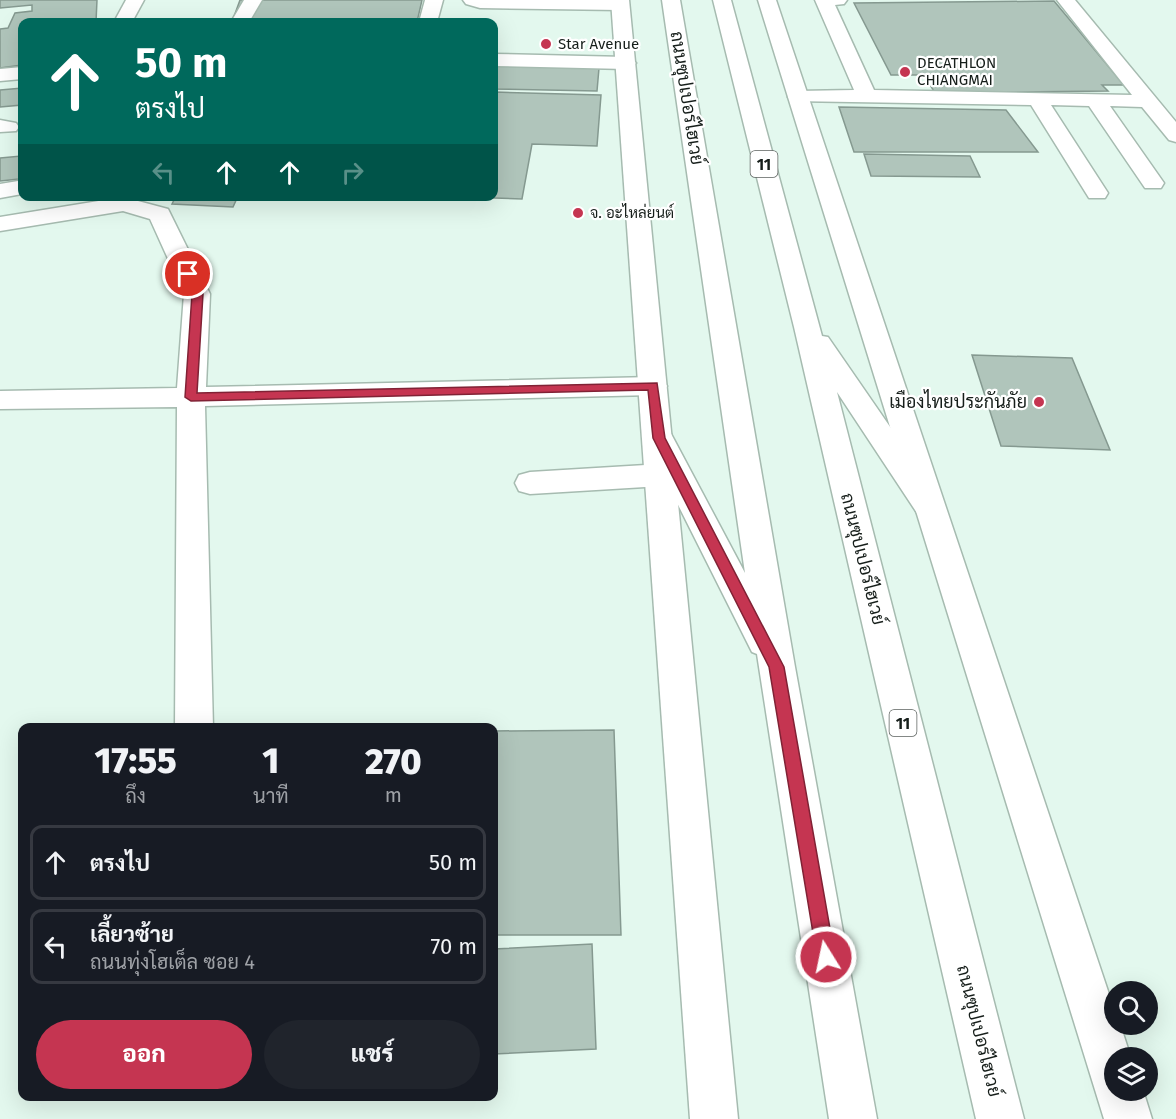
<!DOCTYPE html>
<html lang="th">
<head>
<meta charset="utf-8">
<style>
  :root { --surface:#171b24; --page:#20242c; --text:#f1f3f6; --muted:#9ea1a6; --line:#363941; --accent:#c53551 }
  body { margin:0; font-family:"Fira Sans",Sarabun,sans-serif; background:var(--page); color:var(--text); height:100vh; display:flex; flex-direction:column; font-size:22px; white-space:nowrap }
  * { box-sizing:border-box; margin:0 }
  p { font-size:20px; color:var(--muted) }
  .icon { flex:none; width:33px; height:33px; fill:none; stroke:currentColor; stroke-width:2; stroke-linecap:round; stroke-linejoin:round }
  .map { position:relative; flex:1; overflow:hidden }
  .sheet { position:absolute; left:18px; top:723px; width:480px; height:378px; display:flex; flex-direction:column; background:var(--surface); border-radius:12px; box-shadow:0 6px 24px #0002 }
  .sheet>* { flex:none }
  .guide { position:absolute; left:18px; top:18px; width:480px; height:183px; border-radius:12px; box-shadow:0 6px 24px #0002; background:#00695c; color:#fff; overflow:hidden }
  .controls { position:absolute; left:1104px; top:981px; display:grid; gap:12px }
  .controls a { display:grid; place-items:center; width:54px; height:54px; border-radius:50%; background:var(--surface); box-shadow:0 6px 24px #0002; font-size:30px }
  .pin { position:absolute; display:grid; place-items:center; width:51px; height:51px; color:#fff; margin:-26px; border:3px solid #fff; border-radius:50%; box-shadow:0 2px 6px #0007 }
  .me { position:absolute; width:66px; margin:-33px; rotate:350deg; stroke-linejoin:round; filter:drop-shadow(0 0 4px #0008) }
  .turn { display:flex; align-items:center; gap:21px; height:126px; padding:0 18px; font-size:27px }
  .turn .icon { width:78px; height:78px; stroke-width:2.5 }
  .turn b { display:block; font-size:42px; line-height:51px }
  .lanes { display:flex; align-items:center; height:57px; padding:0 18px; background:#0003; justify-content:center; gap:30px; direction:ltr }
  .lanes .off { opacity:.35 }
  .eta { display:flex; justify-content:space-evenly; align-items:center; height:102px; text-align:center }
  .eta b { font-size:36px; font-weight:800; line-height:42px }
  .action { display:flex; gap:12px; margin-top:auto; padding:12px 18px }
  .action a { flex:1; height:69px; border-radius:36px; background:var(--accent); color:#fff; font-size:24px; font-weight:800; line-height:69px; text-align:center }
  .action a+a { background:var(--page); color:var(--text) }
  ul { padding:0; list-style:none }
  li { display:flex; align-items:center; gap:18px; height:75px; margin:0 12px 9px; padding:0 6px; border:3px solid var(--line); border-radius:12px }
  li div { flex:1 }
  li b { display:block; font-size:22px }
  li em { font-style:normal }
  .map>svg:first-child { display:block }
</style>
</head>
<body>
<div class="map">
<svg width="1176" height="1119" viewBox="0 0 1176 1119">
  <rect width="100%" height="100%" fill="#e3f8ee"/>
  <g fill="#b0c5bb" stroke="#859990" stroke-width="1.5">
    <path d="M 0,0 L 97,0 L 96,22 L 22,22 L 22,65 L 0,68 L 0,29 L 8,28 L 15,13 L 32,11 L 32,5 L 0,8 Z"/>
    <path d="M 240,0 L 422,0 L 417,22 L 232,22 Z"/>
    <path d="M 1054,1 L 1124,85 L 1102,85 L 1108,91 L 935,93 L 924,75 L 891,75 L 854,3 Z"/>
    <path d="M 494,66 L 599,68 L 597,91 L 494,89 Z"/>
    <path d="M 22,88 L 22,105 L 0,107 L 0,90 Z"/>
    <path d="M 494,92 L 601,95 L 597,146 L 532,144 L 522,199 L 430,196 L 494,196 Z"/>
    <path d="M 839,107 L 1006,110 L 1038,152 L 854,152 Z"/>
    <path d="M 864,154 L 970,156 L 980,177 L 871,176 Z"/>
    <path d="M 21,156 L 19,179 L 0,181 L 0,158 Z"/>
    <path d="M 176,196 L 238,196 L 233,207 L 172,204 Z"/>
    <path d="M 972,355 L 1072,358 L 1110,450 L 1001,446 Z"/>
    <path d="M 614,730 L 621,935 L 494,935 L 494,731 Z"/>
    <path d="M 592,944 L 596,1049 L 494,1054 L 494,949 Z"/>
  </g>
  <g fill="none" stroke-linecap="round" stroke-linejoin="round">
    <g stroke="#a6bbb0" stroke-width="3">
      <g id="minor">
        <path d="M 126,0 L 144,0 L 132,22 L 114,22 Z"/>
        <path d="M 244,0 L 262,0 L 249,22 L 231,22 Z"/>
        <path d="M 425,0 L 443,0 L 437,22 L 419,22 Z"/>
        <path d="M 463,0 L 621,0 L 629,5 L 620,10 L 480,8 L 466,4 Z"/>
        <path d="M 815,0 L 847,0 L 844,4 L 835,5 L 874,90 L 1132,95 L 1057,0 L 1075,0 L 1176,122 L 1176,142 L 1169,140 L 1142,107 L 1110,106 L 1164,183 L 1161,188 L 1145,188 L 1089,106 L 1051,105 L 1108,193 L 1105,198 L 1089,198 L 1031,105 L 791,101 L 788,97 L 791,93 L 798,91 L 854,90 Z"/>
        <path d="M 494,54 L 626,57 L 636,63 L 626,69 L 494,66 Z"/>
        <path d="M 22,67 L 22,79 L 0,81 L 0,69 Z"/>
        <path d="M 0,120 L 16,123 L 19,127 L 16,131 L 0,132 Z"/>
        <path d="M 18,181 L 22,182 L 22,194 L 0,198 L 0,184 Z"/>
        <path d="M 123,197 L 168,209 L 210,294 L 206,387 L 653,377 L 663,380 L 667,386 L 663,392 L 653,395 L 205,406 L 213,728 L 175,728 L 177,407 L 0,409 L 0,391 L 177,388 L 184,294 L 150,219 L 123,211 L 0,231 L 0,217 Z"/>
        <path d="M 662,464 L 673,467 L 677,475 L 673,483 L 662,486 L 530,494 L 519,491 L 515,483 L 519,475 L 530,472 Z"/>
      </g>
    </g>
    <g stroke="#a6bbb0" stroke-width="3">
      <g id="major">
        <path d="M 611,0 L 629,0 L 738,1119 L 690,1119 Z"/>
        <path d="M 758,0 L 776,0 L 1114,1009 L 1114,1024 L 1120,1024 L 1131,1058 L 1114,1058 L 1114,1090 L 1143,1090 L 1152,1119 L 1104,1119 Z"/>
      </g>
    </g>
    <g stroke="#a6bbb0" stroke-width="3">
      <g id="highway">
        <path d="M 662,0 L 680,0 L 795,667 L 877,1119 L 829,1119 L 757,654 L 752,652 L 644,437 L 649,430 L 659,427 L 669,430 L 745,573 Z"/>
        <path d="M 713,0 L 731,0 L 822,336 L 828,337 L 944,505 L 939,513 L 928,516 L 917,513 L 837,392 L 1024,1119 L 976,1119 L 794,327 Z"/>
      </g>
    </g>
    <use href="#minor" fill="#fff" fill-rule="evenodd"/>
    <use href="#major" fill="#fff" fill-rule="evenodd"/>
    <use href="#highway" fill="#fff" fill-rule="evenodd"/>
  </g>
  <path fill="#c53551" stroke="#802235" stroke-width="1.5" d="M 188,271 L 193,274 L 203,294 L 197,393 L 657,383 L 665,438 L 784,667 L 835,957 L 832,964 L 826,966 L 819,964 L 817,957 L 769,667 L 653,438 L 648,390 L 191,401 L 185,397 L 192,294 L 183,274 Z"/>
  <g fill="#c53551" stroke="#fff" stroke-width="2">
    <circle cx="546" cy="44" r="6"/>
    <circle cx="905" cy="72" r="6"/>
    <circle cx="578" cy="213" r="6"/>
    <circle cx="1039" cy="402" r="6"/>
  </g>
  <g text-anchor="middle" stroke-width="4.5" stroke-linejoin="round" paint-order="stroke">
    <g font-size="15" fill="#161e1a" stroke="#fff" text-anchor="start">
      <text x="558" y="49">Star Avenue</text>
      <text x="917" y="68">DECATHLON<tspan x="917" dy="17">CHIANGMAI</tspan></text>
      <text x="590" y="218">จ. อะไหล่ยนต์</text>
    </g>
    <g fill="#fff" stroke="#5c625f" stroke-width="1.5">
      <rect x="750.5" y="151" width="27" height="26" rx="4.5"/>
      <rect x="889.5" y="710" width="27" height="26" rx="4.5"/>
    </g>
    <g font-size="16" font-weight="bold" fill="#161e1a">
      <text x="764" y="170">11</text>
      <text x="903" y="729">11</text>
    </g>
    <g font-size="18" fill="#161e1a" stroke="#fff">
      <text transform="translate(687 98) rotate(81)" y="6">ถนนซุปเปอร์ไฮเวย์</text>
      <text transform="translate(863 559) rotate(76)" y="6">ถนนซุปเปอร์ไฮเวย์</text>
      <text transform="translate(979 1031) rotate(76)" y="6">ถนนซุปเปอร์ไฮเวย์</text>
    </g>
    <g font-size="18" fill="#161e1a" stroke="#fff" text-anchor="end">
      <text x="1027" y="408">เมืองไทยประกันภัย</text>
    </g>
  </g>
</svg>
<div class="controls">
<a><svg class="icon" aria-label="search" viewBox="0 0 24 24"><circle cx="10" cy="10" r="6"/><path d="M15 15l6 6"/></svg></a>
<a><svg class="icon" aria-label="layers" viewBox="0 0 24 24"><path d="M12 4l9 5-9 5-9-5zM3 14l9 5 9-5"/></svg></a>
</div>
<div class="pin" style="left:188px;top:274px;background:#d93025"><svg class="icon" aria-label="arrive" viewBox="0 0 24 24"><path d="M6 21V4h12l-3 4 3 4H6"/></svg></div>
<svg class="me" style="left:826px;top:957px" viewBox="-20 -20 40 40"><circle r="17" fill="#c53551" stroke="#fff" stroke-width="3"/><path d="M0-11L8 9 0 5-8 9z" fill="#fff"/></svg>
<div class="guide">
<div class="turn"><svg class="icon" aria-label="ahead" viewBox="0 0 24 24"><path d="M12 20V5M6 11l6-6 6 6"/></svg><div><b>50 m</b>ตรงไป</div></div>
<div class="lanes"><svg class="icon off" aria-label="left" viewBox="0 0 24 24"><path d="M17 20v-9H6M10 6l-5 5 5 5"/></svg><svg class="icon" aria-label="ahead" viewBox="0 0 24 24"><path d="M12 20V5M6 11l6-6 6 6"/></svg><svg class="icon" aria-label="ahead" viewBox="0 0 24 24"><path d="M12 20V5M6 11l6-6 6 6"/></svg><svg class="icon off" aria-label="right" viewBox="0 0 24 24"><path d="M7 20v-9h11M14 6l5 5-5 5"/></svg></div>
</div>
<section class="sheet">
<div class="eta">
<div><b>17:55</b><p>ถึง</p></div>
<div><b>1</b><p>นาที</p></div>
<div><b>270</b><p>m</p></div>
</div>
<ul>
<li><svg class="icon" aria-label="ahead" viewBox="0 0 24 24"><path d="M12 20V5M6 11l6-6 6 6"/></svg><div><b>ตรงไป</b></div><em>50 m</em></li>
<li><svg class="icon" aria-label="left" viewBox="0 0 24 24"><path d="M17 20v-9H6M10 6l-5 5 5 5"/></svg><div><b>เลี้ยวซ้าย</b><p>ถนนทุ่งโฮเต็ล ซอย 4</p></div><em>70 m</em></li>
</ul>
<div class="action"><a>ออก</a><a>แชร์</a></div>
</section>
</div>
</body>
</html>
